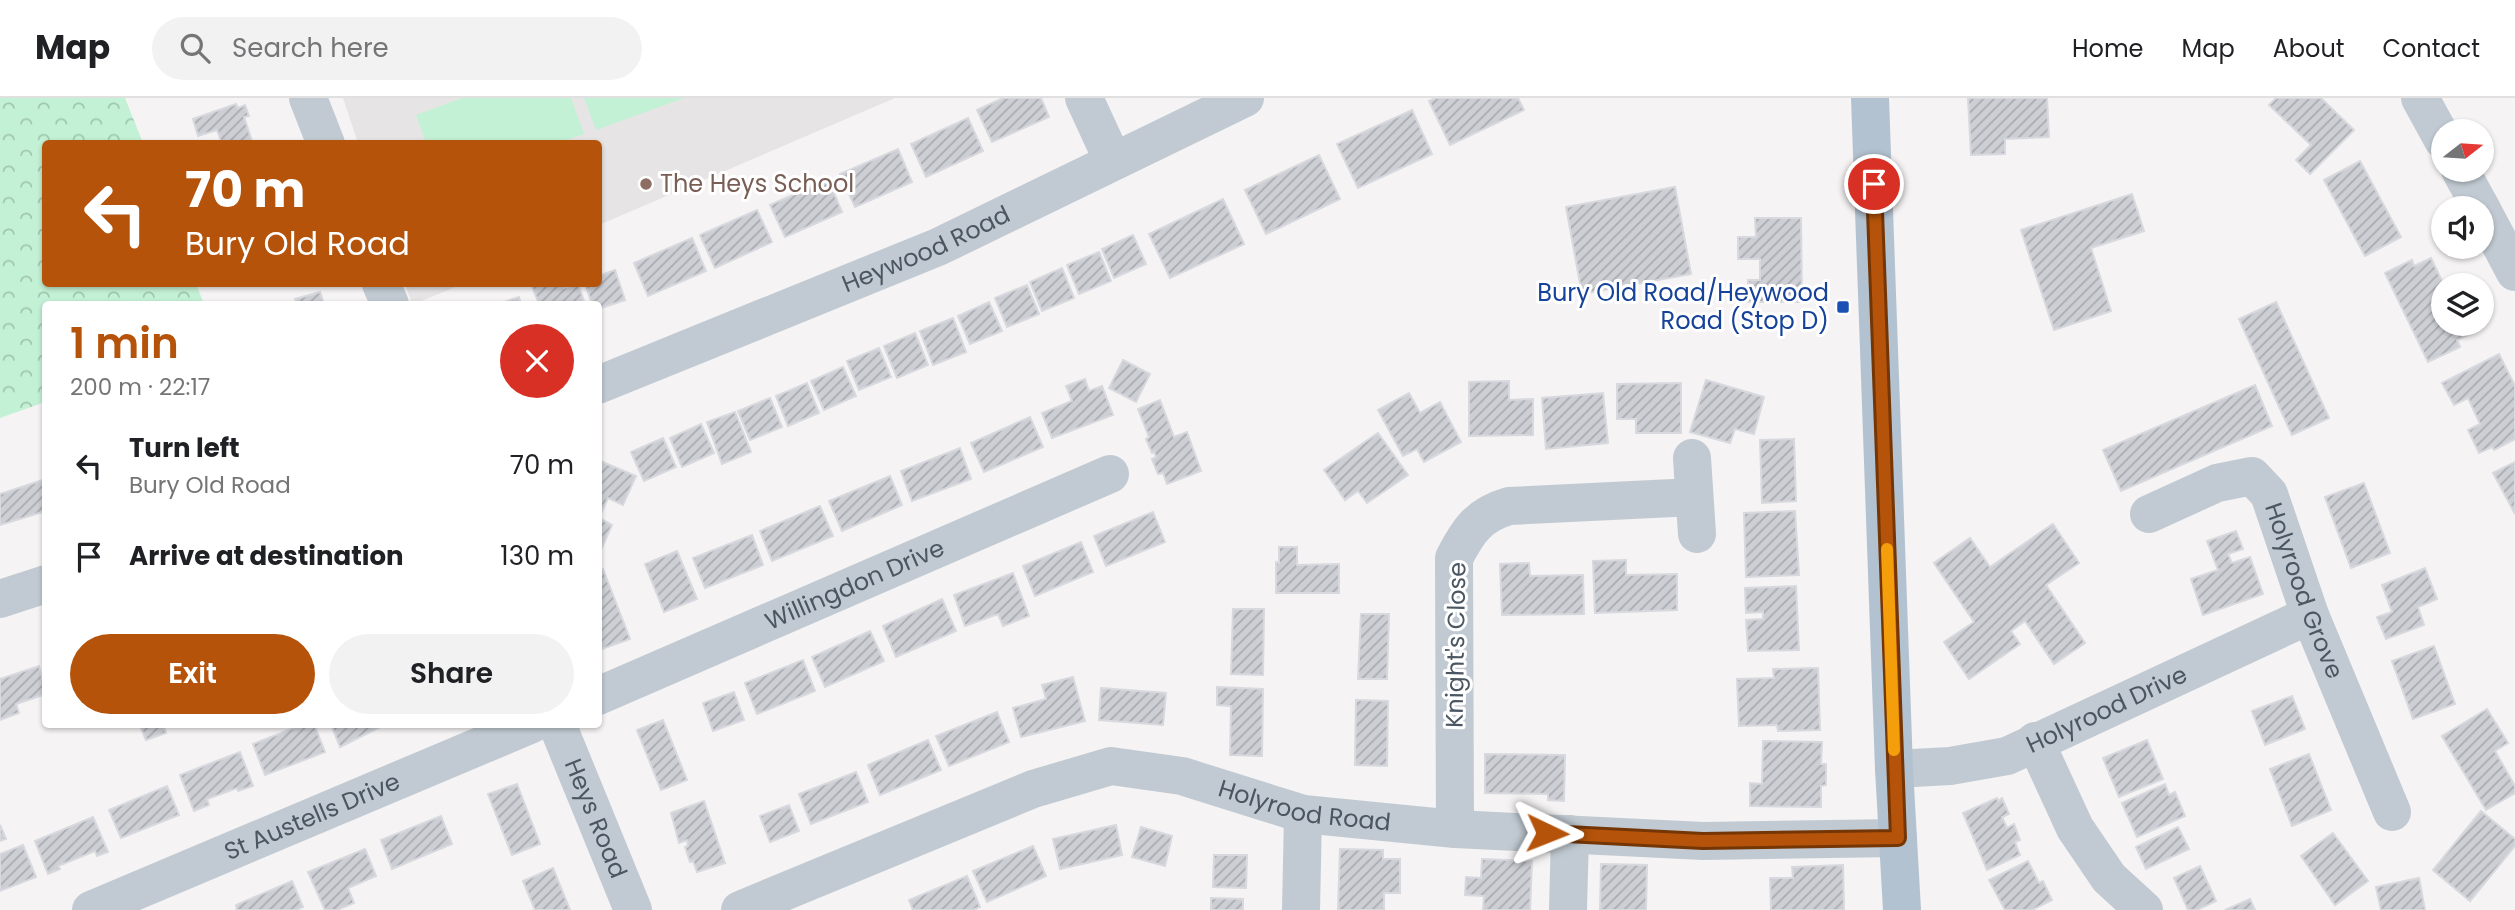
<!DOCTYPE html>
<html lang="en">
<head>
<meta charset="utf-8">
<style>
  :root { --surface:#fff; --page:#f2f2f2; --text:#202124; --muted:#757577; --line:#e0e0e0; --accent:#b45309 }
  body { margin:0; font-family:Poppins,sans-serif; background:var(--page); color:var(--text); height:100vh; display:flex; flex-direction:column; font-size:26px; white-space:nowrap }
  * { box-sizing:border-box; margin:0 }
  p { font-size:23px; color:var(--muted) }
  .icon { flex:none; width:38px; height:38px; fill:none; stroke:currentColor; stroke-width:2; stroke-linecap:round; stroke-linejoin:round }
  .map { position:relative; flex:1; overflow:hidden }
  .drawer { position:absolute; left:42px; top:203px; width:560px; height:427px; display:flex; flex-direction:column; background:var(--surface); border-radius:7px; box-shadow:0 2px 5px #0004 }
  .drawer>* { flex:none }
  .top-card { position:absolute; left:42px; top:42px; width:560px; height:147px; border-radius:7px; box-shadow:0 2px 5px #0004; background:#b45309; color:#fff; overflow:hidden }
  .needle { width:46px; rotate:73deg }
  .fabs { position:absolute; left:2431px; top:21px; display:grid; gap:14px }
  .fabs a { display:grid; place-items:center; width:63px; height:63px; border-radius:50%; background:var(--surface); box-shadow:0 2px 5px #0004; font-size:35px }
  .pin { position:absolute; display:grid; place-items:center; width:60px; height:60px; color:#fff; margin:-30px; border:4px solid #fff; border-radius:50%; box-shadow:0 2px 7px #0007 }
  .me { position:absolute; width:77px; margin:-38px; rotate:92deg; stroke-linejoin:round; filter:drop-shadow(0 0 5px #0008) }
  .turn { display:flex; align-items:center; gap:24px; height:147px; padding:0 28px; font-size:32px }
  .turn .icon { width:91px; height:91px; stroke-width:2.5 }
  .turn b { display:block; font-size:49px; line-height:60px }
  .round { display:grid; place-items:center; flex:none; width:74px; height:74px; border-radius:37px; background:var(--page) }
  .summary { display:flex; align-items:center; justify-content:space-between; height:119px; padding:0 28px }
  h1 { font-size:42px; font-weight:600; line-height:52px; color:var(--accent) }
  .action { display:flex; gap:14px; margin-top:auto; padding:14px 28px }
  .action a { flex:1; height:80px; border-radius:42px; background:var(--accent); color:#fff; font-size:28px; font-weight:600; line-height:80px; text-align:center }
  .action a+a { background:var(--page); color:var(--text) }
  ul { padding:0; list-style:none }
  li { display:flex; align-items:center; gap:21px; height:91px; padding:0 28px }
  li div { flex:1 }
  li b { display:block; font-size:26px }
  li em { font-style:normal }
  header { display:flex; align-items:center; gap:42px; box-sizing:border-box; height:98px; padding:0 35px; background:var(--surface); border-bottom:2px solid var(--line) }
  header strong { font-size:33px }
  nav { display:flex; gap:38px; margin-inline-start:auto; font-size:24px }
  .search { width:490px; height:63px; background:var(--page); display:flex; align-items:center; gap:18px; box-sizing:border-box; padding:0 24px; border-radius:38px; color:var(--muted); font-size:26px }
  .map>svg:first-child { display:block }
</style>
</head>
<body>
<header>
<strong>Map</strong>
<div class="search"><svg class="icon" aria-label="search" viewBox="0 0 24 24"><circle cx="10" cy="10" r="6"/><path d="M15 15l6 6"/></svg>Search here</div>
<nav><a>Home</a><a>Map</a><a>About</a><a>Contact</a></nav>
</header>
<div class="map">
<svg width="2515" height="812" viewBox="0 0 2515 812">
  <defs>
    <pattern id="park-crowns" width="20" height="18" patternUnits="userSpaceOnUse" patternTransform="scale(1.75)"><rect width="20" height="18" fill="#c3f1d5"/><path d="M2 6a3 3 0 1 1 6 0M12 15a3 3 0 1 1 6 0" fill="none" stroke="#a0c6b0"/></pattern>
    <pattern id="building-hatch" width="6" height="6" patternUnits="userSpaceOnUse" patternTransform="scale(1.75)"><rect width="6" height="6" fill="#cdcfd5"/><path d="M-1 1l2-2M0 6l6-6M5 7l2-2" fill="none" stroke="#a8abb0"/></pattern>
  </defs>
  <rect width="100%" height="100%" fill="#f5f3f3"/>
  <g fill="#e6e4e5">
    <path d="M 343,0 L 895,0 L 599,127 L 598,46 L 358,45 Z"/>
    <path d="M 405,186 L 463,186 L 414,206 L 412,206 Z"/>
  </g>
  <g fill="#c3f1d5">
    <path d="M 462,0 L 571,0 L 584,36 L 558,45 L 426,45 L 416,17 Z"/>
    <path d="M 584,0 L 684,0 L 596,32 Z"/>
  </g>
  <path fill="url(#park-crowns)" d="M 0,0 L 125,0 L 143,45 L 46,46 L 46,186 L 196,186 L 204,206 L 46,206 L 45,304 L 0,320 Z"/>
  <g fill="url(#building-hatch)" stroke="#d7d9de" stroke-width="2">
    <path d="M 1003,0 L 1041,0 L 1049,19 L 992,44 L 977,12 Z"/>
    <path d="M 1436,0 L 1518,0 L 1524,12 L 1450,47 L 1429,3 Z"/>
    <path d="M 1968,0 L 2047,0 L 2049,39 L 2005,41 L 2005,56 L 1971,57 Z"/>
    <path d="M 2276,0 L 2321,0 L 2354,32 L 2310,76 L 2296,62 L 2311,47 L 2269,7 Z"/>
    <path d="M 236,6 L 238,10 L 245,7 L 249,18 L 244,19 L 253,46 L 222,46 L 217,32 L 198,38 L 193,21 Z"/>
    <path d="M 1412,12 L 1432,56 L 1358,90 L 1337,46 Z"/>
    <path d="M 968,20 L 983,53 L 926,79 L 911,46 Z"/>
    <path d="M 898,51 L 912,84 L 855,109 L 840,76 Z"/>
    <path d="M 1319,57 L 1340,101 L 1266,136 L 1245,92 Z"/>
    <path d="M 2360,63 L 2401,139 L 2365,158 L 2324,82 Z"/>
    <path d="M 828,81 L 842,114 L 785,139 L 770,107 Z"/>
    <path d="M 1675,89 L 1691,176 L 1582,196 L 1566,109 Z"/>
    <path d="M 2132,96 L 2144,133 L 2091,150 L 2111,213 L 2054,232 L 2021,132 Z"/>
    <path d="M 1223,101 L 1244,146 L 1170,180 L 1149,136 Z"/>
    <path d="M 757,112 L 772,144 L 715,170 L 700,137 Z"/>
    <path d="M 1755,120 L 1801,120 L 1802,204 L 1748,204 L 1748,182 L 1760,182 L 1760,161 L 1738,161 L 1738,139 L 1756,139 Z"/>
    <path d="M 1133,137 L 1146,166 L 1114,180 L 1102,151 Z"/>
    <path d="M 692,140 L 706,173 L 648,198 L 634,165 Z"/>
    <path d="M 1099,154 L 1111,183 L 1079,196 L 1067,167 Z"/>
    <path d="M 2431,160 L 2444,187 L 2443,226 L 2469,226 L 2473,235 L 2457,242 L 2460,249 L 2428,264 L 2385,175 L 2412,162 L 2414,168 Z"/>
    <path d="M 1062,170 L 1074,200 L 1042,213 L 1030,184 Z"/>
    <path d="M 615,172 L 625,202 L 598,211 L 598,206 L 592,206 L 585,186 L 598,186 L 598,178 Z"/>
    <path d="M 531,186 L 563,186 L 564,190 L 578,186 L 585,206 L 539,206 Z"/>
    <path d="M 1027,187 L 1039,216 L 1007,229 L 995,200 Z"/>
    <path d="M 320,194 L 324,206 L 297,206 L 295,201 Z"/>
    <path d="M 519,199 L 521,206 L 498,206 Z"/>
    <path d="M 989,204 L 1002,233 L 970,246 L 958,218 Z"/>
    <path d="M 2276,204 L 2329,320 L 2292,337 L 2239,221 Z"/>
    <path d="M 953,220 L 966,254 L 933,267 L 920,233 Z"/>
    <path d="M 915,235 L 928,267 L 897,280 L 884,248 Z"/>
    <path d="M 879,250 L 891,279 L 859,292 L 847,263 Z"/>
    <path d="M 2499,256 L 2515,288 L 2515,341 L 2494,352 L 2492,349 L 2479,355 L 2468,332 L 2480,326 L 2468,300 L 2454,307 L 2442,285 Z"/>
    <path d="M 1123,262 L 1150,276 L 1136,304 L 1109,290 Z"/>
    <path d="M 843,269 L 856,298 L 824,312 L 811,283 Z"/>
    <path d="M 1085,281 L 1089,293 L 1102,288 L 1113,317 L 1052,340 L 1042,315 L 1072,303 L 1066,288 Z"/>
    <path d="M 1706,282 L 1764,299 L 1754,336 L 1735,331 L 1730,345 L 1690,334 Z"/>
    <path d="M 1509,283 L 1509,302 L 1533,301 L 1533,337 L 1469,338 L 1469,284 Z"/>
    <path d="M 807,285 L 819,315 L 788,328 L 776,298 Z"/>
    <path d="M 1681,285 L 1681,335 L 1636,335 L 1636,321 L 1617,321 L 1617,286 Z"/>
    <path d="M 2255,287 L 2272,328 L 2121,393 L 2103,352 Z"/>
    <path d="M 1409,295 L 1420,315 L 1440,304 L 1461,344 L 1424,364 L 1417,351 L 1403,358 L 1378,312 Z"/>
    <path d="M 1603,295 L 1608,345 L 1546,351 L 1542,300 Z"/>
    <path d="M 770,300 L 782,329 L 750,342 L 738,313 Z"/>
    <path d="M 1160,302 L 1174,339 L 1187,334 L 1201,373 L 1167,386 L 1163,375 L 1158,376 L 1152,361 L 1156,359 L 1154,354 L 1152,355 L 1146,341 L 1149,339 L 1138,311 Z"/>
    <path d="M 735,314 L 751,354 L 722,366 L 707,324 Z"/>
    <path d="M 1030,319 L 1043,349 L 984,374 L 971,345 Z"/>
    <path d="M 701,326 L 714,355 L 682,369 L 670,340 Z"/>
    <path d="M 1378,335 L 1408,377 L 1367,405 L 1358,393 L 1345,402 L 1324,372 Z"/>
    <path d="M 663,340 L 676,369 L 644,383 L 631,354 Z"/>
    <path d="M 1794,341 L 1796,403 L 1762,405 L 1760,342 Z"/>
    <path d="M 960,350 L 971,381 L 912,403 L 901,373 Z"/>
    <path d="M 598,362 L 636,378 L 623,407 L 608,400 L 599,420 L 612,427 L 600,454 L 598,453 Z"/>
    <path d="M 2515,364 L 2515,416 L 2493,375 Z"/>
    <path d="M 890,378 L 902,407 L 842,433 L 829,403 Z"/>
    <path d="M 46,381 L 46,413 L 0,427 L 0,396 Z"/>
    <path d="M 2364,385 L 2390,455 L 2351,470 L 2325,399 Z"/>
    <path d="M 820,408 L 833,438 L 772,463 L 760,433 Z"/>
    <path d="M 1795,413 L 1799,477 L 1746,479 L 1744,415 Z"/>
    <path d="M 1153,414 L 1165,444 L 1106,468 L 1094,438 Z"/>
    <path d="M 2053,426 L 2079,465 L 2046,487 L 2085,545 L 2054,566 L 2025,523 L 2011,533 L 2020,546 L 1969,581 L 1944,544 L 1974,524 L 1934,465 L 1970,440 L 1990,469 Z"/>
    <path d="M 2236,433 L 2243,451 L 2228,456 L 2232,465 L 2250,459 L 2263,496 L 2203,517 L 2191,481 L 2218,472 L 2207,443 Z"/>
    <path d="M 752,437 L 763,467 L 705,490 L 693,460 Z"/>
    <path d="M 1081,444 L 1093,474 L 1035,498 L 1023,468 Z"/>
    <path d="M 1279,449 L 1297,449 L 1297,467 L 1339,466 L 1339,495 L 1276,495 L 1276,464 L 1279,465 Z"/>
    <path d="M 677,453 L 697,501 L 664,514 L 645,466 Z"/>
    <path d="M 1626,462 L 1626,477 L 1677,476 L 1677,512 L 1595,515 L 1593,463 Z"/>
    <path d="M 1529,465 L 1530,478 L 1583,477 L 1584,516 L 1502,517 L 1500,466 Z"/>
    <path d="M 2425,470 L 2437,501 L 2418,509 L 2424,527 L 2386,541 L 2377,519 L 2392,514 L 2382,487 Z"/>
    <path d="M 603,471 L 630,541 L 602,551 L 598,541 L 598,473 Z"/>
    <path d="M 1013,475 L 1029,518 L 1003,528 L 998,516 L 965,528 L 954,497 Z"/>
    <path d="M 1796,488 L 1799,552 L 1748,553 L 1746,522 L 1763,521 L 1763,514 L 1746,515 L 1745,490 Z"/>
    <path d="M 942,501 L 956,533 L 896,559 L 883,528 Z"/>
    <path d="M 1233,511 L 1264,511 L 1263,577 L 1231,576 Z"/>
    <path d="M 1361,516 L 1389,516 L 1387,581 L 1358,581 Z"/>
    <path d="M 870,533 L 884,563 L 825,589 L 812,559 Z"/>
    <path d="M 2434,548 L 2455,606 L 2413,621 L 2392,563 Z"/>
    <path d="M 803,562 L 815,593 L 757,616 L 745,585 Z"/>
    <path d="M 39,568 L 46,596 L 16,606 L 19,615 L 0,622 L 0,581 Z"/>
    <path d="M 1818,570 L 1820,632 L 1778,633 L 1777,627 L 1739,628 L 1737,581 L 1774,580 L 1773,571 Z"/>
    <path d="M 1073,579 L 1085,623 L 1021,639 L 1013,610 L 1046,601 L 1042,587 Z"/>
    <path d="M 1217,589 L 1263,591 L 1262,658 L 1230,657 L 1231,608 L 1217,607 Z"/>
    <path d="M 1101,590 L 1166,595 L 1163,627 L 1099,622 Z"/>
    <path d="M 734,594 L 744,622 L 713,633 L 703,605 Z"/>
    <path d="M 2292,598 L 2305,631 L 2265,647 L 2252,613 Z"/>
    <path d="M 1356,602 L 1388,603 L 1387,668 L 1355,667 Z"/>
    <path d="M 2487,611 L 2508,645 L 2495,653 L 2515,688 L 2515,695 L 2486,712 L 2442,638 Z"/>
    <path d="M 997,614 L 1009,644 L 949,668 L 936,638 Z"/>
    <path d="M 663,622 L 687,682 L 661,692 L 637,632 Z"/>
    <path d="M 144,626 L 163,626 L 166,635 L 146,642 L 140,628 Z"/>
    <path d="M 304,626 L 314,626 L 325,654 L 265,677 L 253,646 Z"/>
    <path d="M 331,626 L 386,626 L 340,649 Z"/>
    <path d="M 928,642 L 941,672 L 880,697 L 868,667 Z"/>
    <path d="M 2147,642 L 2163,681 L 2119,699 L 2103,660 Z"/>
    <path d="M 1763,643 L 1822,644 L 1821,666 L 1826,666 L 1826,687 L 1821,688 L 1821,709 L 1750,708 L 1750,685 L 1762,686 Z"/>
    <path d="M 240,654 L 253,688 L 238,693 L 237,690 L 207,701 L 209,707 L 194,713 L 180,677 Z"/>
    <path d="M 1485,656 L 1565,657 L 1564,703 L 1548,702 L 1548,696 L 1485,695 Z"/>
    <path d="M 2309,656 L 2331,712 L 2292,728 L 2270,671 Z"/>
    <path d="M 856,674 L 868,704 L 811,726 L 799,696 Z"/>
    <path d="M 517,686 L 540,746 L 512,757 L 488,696 Z"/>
    <path d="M 2165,686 L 2169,697 L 2175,694 L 2185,718 L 2137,739 L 2122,705 Z"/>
    <path d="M 167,688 L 179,717 L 121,740 L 109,712 Z"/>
    <path d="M 1997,700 L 1998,703 L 2002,700 L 2009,716 L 2002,719 L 2007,730 L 2014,726 L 2020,742 L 2015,744 L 2020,757 L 1987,772 L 1963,715 Z"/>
    <path d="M 704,703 L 725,765 L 697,774 L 693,763 L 690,764 L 685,749 L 688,748 L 687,742 L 679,745 L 671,715 Z"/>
    <path d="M 789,707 L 799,733 L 770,744 L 760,718 Z"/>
    <path d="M 2481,713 L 2515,741 L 2515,748 L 2470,803 L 2433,772 Z"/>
    <path d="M 441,718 L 452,746 L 392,771 L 381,742 Z"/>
    <path d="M 93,719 L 108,754 L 97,758 L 95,753 L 58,768 L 60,771 L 48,776 L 35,743 Z"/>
    <path d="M 0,727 L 6,741 L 0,743 Z"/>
    <path d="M 1116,727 L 1122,757 L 1060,771 L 1053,741 Z"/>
    <path d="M 1141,729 L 1172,738 L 1165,768 L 1132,759 Z"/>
    <path d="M 2178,729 L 2189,751 L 2146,771 L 2136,749 Z"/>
    <path d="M 2333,735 L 2368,783 L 2335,807 L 2301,758 Z"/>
    <path d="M 23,747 L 36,779 L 0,793 L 0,756 Z"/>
    <path d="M 1033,748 L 1046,778 L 987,804 L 973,773 Z"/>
    <path d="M 365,751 L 376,778 L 348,790 L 354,805 L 337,812 L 325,812 L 308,774 Z"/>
    <path d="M 1340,751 L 1383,752 L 1383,761 L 1400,761 L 1400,795 L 1384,795 L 1384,812 L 1338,812 Z"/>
    <path d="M 1214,757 L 1247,757 L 1246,790 L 1213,789 Z"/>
    <path d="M 1482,761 L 1532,763 L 1530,812 L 1483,812 L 1484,798 L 1465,797 L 1466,779 L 1481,780 Z"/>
    <path d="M 2028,763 L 2039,785 L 2043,783 L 2052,802 L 2032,812 L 2005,812 L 1989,782 Z"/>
    <path d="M 1601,766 L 1647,767 L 1646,812 L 1600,812 Z"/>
    <path d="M 1843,767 L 1844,812 L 1771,812 L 1770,780 L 1793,780 L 1792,769 Z"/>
    <path d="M 2200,768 L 2216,803 L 2197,812 L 2188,812 L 2174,780 Z"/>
    <path d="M 553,770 L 570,812 L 535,812 L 523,783 Z"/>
    <path d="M 967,778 L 980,809 L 973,812 L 913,812 L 909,802 Z"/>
    <path d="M 2419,780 L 2425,812 L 2381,812 L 2376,789 Z"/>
    <path d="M 292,783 L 303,809 L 296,812 L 237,812 L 236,807 Z"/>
    <path d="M 1211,800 L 1243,801 L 1243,812 L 1211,812 Z"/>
    <path d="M 2250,801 L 2255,812 L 2225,812 Z"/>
  </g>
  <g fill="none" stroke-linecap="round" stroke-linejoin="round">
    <g stroke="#c1cad2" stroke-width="38">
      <path d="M 308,0 L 326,46"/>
      <path d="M 1084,0 L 1113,63"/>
      <path d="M 2420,0 L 2443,42"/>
      <path d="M 2460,72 L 2481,110"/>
      <path d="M 2482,112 L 2515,174"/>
      <path d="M 381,186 L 390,206"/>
      <path id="s1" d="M 598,287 L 938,149 L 1245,0"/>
      <path d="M 1692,360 L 1697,436"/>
      <path id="s2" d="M 2149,416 L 2217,385 L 2252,378 L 2269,396 L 2310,517 L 2392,714"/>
      <path d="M 0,501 L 46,486"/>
      <path id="s3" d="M 598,598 L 1110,376"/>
      <path id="s4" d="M 557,626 L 633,812"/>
      <path d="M 2035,643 L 2075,730 L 2109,780 L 2144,812"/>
      <path id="s5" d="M 1894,671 L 1950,668 L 2007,658 L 2310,517"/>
      <path d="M 1455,731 L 1454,460 C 1468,433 1478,417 1509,408 L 1694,399"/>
      <path id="s6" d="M 91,812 L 532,626"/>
      <path id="s7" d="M 740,812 L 1033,691 L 1111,668 L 1182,678 L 1303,716 L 1455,731 L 1703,743 L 1898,740"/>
      <path d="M 1301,812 L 1303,716"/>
      <path d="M 1568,812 L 1570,736"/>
    </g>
    <path stroke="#b3c2d1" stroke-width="38" d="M 1870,0 L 1894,671 L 1902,812"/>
  </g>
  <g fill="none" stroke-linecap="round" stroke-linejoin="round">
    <g stroke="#753606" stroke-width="18">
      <path id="route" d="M 1547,735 L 1703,743 L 1898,740 L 1874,86"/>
    </g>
    <use href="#route" stroke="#b45309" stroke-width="12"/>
    <path stroke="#f59e0b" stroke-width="12" d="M 1887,451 L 1894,652"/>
  </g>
  <circle fill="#8d6e63" stroke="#fff" stroke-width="2.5" cx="646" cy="86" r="7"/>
  <rect fill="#1a4fb4" stroke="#fff" stroke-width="2.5" x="1836" y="202" width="14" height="14" rx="3.5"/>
  <g text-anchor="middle" stroke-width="6" stroke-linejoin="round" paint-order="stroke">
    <g font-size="24" fill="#785e54" stroke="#fff" text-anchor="start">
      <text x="660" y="94">The Heys School</text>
    </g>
    <g font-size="24" fill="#4a5661" stroke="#fff">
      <text dy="8" stroke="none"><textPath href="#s1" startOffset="355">Heywood Road</textPath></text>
      <text dy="8" stroke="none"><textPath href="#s3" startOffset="280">Willingdon Drive</textPath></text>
      <text dy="8" stroke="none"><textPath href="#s2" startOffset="238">Holyrood Grove</textPath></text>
      <text transform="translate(1456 547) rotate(-89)" y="8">Knight's Close</text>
      <text dy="8" stroke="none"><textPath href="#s5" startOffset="224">Holyrood Drive</textPath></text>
      <text dy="8" stroke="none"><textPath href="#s7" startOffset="597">Holyrood Road</textPath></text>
      <text dy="8" stroke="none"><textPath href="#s6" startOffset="240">St Austells Drive</textPath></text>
      <text dy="8" stroke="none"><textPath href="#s4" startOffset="102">Heys Road</textPath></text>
    </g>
    <g font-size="24" fill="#164399" stroke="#fff" text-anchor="end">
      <text x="1829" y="203">Bury Old Road/Heywood<tspan x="1829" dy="28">Road (Stop D)</tspan></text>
    </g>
  </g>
</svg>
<div class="fabs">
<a><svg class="needle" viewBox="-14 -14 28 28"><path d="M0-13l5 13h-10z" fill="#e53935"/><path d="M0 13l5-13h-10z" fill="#757577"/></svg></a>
<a><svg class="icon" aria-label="sound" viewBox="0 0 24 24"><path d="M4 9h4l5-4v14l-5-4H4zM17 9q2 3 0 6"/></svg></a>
<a><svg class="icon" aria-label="layers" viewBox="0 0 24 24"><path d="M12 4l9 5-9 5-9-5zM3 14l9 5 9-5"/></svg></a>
</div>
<div class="pin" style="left:1874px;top:86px;background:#d93025"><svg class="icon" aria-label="arrive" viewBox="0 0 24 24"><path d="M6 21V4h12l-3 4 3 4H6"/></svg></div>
<svg class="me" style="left:1547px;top:735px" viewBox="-20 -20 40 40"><path d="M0-17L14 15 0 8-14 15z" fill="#b45309" stroke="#fff" stroke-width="4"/></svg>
<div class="top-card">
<div class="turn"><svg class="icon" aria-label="left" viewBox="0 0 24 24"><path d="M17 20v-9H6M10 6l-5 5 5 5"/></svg><div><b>70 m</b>Bury Old Road</div></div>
</div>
<section class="drawer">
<div class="summary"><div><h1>1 min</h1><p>200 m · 22:17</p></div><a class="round" style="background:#d93025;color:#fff"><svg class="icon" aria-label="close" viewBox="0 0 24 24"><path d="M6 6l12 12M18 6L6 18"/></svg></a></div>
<ul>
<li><svg class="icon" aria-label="left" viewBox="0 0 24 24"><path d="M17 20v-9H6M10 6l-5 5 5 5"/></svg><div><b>Turn left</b><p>Bury Old Road</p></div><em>70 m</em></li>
<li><svg class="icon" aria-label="arrive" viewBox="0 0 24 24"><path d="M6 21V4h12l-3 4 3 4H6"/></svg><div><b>Arrive at destination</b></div><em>130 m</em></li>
</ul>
<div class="action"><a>Exit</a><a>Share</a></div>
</section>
</div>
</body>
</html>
